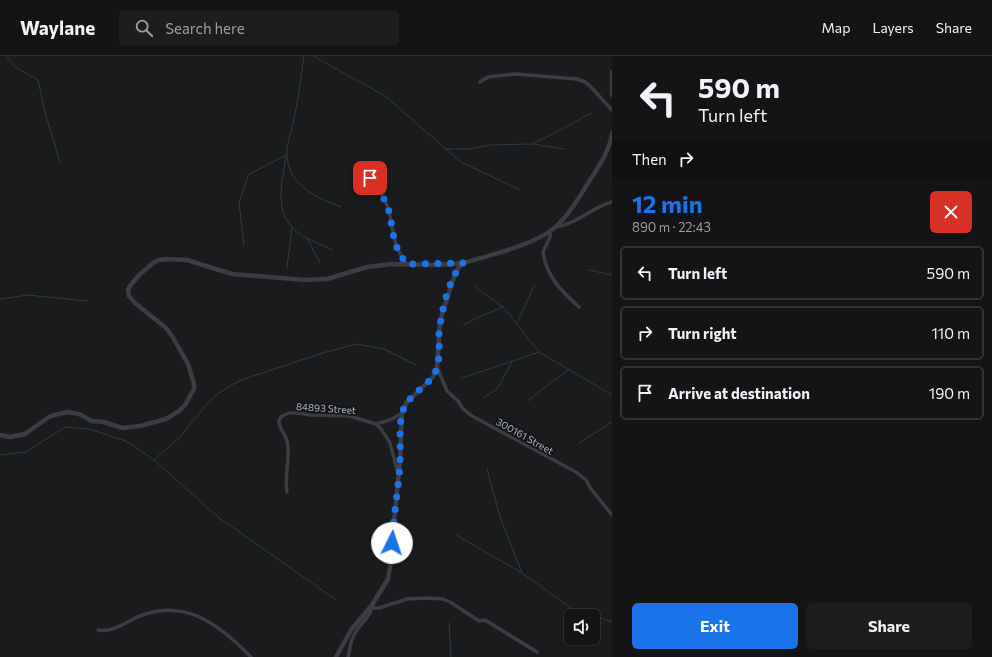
<!DOCTYPE html>
<html lang="en">
<head>
<meta charset="utf-8">
<style>
  :root { --surface:#141416; --page:#1d1d1f; --text:#f1f3f6; --muted:#9d9ea1; --line:#333335; --accent:#1a73e8 }
  body { margin:0; font-family:Commissioner,sans-serif; background:var(--page); color:var(--text); height:100vh; display:flex; flex-direction:column; font-size:15px; white-space:nowrap }
  * { box-sizing:border-box; margin:0 }
  p { font-size:13px; color:var(--muted) }
  .icon { flex:none; width:22px; height:22px; fill:none; stroke:currentColor; stroke-width:2; stroke-linecap:round; stroke-linejoin:round }
  .map { position:relative; flex:1; overflow:hidden }
  .panel { display:flex; flex-direction:column; background:var(--surface); width:380px }
  .panel>* { flex:none }
  .top-card { background:#141416; color:var(--text); overflow:hidden }
  .tools { position:absolute; left:564px; top:553px; display:grid; gap:8px }
  .tools a { display:grid; place-items:center; width:36px; height:36px; border-radius:6px; background:var(--surface); box-shadow:0 1px 3px #0004,0 0 0 1px var(--line); font-size:20px }
  .pin { position:absolute; display:grid; place-items:center; width:34px; height:34px; color:#fff; margin:-17px; border-radius:8px; box-shadow:0 2px 6px #0006 }
  .me { position:absolute; width:44px; margin:-22px; rotate:4deg; stroke-linejoin:round; filter:drop-shadow(0 0 3px #0008) }
  .turn { display:flex; align-items:center; gap:14px; height:84px; padding:0 20px; font-size:18px }
  .turn .icon { width:52px; height:52px; stroke-width:2.5 }
  .turn b { display:block; font-size:28px; line-height:34px }
  .then { display:flex; align-items:center; height:38px; padding:0 20px; background:#0003; gap:8px; font-size:15px }
  .round { display:grid; place-items:center; flex:none; width:42px; height:42px; border-radius:6px; background:var(--page) }
  .summary { display:flex; align-items:center; justify-content:space-between; height:68px; padding:0 20px }
  h1 { font-size:24px; font-weight:700; line-height:30px; color:var(--accent) }
  .button { display:flex; gap:8px; margin-top:auto; padding:8px 20px }
  .button a { flex:1; height:46px; border-radius:6px; background:var(--accent); color:#fff; font-size:16px; font-weight:700; line-height:46px; text-align:center }
  .button a+a { background:var(--page); color:var(--text) }
  ul { padding:0; list-style:none }
  li { display:flex; align-items:center; gap:12px; height:54px; margin:0 8px 6px; padding:0 12px; border:2px solid var(--line); border-radius:6px }
  li div { flex:1 }
  li b { display:block; font-size:15px }
  li em { font-style:normal }
  header { display:flex; align-items:center; gap:24px; box-sizing:border-box; height:56px; padding:0 20px; background:var(--surface); border-bottom:1px solid var(--line) }
  header strong { font-size:19px }
  nav { display:flex; gap:22px; margin-inline-start:auto; font-size:14px }
  .search { width:280px; height:36px; background:var(--page); display:flex; align-items:center; gap:10px; box-sizing:border-box; padding:0 14px; border-radius:6px; color:var(--muted); font-size:15px }
  main { display:flex; flex:1; min-height:0 }
  .map>svg:first-child { display:block }
</style>
</head>
<body>
<header>
<strong>Waylane</strong>
<div class="search"><svg class="icon" aria-label="search" viewBox="0 0 24 24"><circle cx="10" cy="10" r="6"/><path d="M15 15l6 6"/></svg>Search here</div>
<nav><a>Map</a><a>Layers</a><a>Share</a></nav>
</header>
<main>
<div class="map">
<svg width="612" height="601" viewBox="0 0 612 601">
  <rect width="100%" height="100%" fill="#1a1b1d"/>
  <g fill="none" stroke-linecap="round" stroke-linejoin="round">
    <g stroke="#303b41" stroke-width="1">
      <path d="M 7,0 L 15,11 L 38,24 L 45,56 L 60,106"/>
      <path d="M 304,0 C 301,23 298,45 293,67 C 291,77 286,90 287,100 C 289,130 317,142 341,151"/>
      <path d="M 313,0 L 385,40 L 461,106 L 520,134"/>
      <path d="M 533,88 L 564,93"/>
      <path d="M 446,93 L 469,93 L 491,89 L 532,88 L 553,78 L 591,57"/>
      <path d="M 286,100 C 282,127 273,156 297,176 C 306,183 322,189 333,194"/>
      <path d="M 307,182 L 320,207"/>
      <path d="M 244,190 L 239,147 L 248,119 L 286,99"/>
      <path d="M 287,212 L 292,171"/>
      <path d="M 589,214 L 612,219"/>
      <path d="M 475,231 L 503,251 L 539,296 L 612,339"/>
      <path d="M 0,243 L 28,239 L 87,245"/>
      <path d="M 517,267 L 534,230"/>
      <path d="M 463,269 L 481,260 L 503,251"/>
      <path d="M 462,322 L 539,296"/>
      <path d="M 483,342 L 497,333 L 512,306"/>
      <path d="M 528,345 L 550,327 L 569,314"/>
      <path d="M 579,387 L 612,366"/>
      <path d="M 0,399 L 26,396 L 65,371 L 90,373 L 128,386 L 154,404 L 218,461 L 336,544"/>
      <path d="M 154,404 L 180,381 L 207,348 L 219,337 L 235,327 L 250,321 L 326,296 L 357,288 L 384,293 L 416,309"/>
      <path d="M 487,413 L 500,461 L 522,517"/>
      <path d="M 456,479 L 522,517 L 571,552 L 612,566"/>
      <path d="M 449,567 L 451,601"/>
    </g>
    <g stroke="#3b3d42" stroke-width="3.5">
      <path d="M 480,26 L 488,21 L 515,18 L 577,23 L 585,26 L 589,29 L 612,54"/>
      <path d="M 365,115 C 373,126 384,139 388,152 C 394,173 392,190 407,208"/>
      <path d="M 556,171 C 577,168 592,151 612,146"/>
      <path d="M 550,176 L 550,181 L 543,196 C 546,220 562,236 579,251"/>
      <path d="M 437,311 L 447,335 L 458,345 L 463,353 L 472,360 L 576,416 L 586,424 L 591,433 L 612,459"/>
      <path d="M 376,368 L 381,373 L 390,387 L 398,417"/>
      <path d="M 287,436 C 284,419 291,401 287,385 C 285,377 278,372 279,364 L 282,360 L 289,357 L 298,357 L 310,359 L 349,360 L 376,368 L 390,364 L 402,357"/>
      <path d="M 373,552 L 379,552 L 407,543 L 428,542 L 443,543 L 450,546 L 479,565 L 485,564 L 537,596"/>
      <path d="M 98,574 C 110,577 124,568 135,562 C 183,540 219,568 251,601"/>
      <path d="M 348,601 C 350,594 350,586 354,579 C 358,570 372,559 372,550"/>
    </g>
    <g stroke="#3b3d42" stroke-width="4.5">
      <path d="M 612,16 L 612,39"/>
      <path d="M 0,379 L 10,381 L 25,378 L 49,361 L 54,359 L 68,356 L 79,358 L 92,365 L 104,366 L 122,372 L 140,370 L 166,363 L 179,355 L 185,349 L 194,333 L 194,328 L 188,308 L 172,280 L 166,272 L 135,247 L 129,240 L 128,234 L 130,230 L 139,219 L 153,207 L 159,204 L 166,203 L 187,204 L 232,218 L 305,224 L 327,223 L 367,211 L 392,208 L 437,209 L 463,207"/>
      <path d="M 336,601 L 351,574 L 372,549 L 388,523 L 392,499 L 393,475 L 400,406 L 402,357 L 407,346 L 433,321 L 437,311 L 440,266 L 443,255 L 454,221 L 459,211 L 463,207 C 488,200 528,190 549,176 C 567,164 579,141 590,124 C 600,109 610,94 612,77"/>
    </g>
  </g>
  <g fill="none" stroke-linecap="round" stroke-linejoin="round">
    <path stroke="#1a73e8" stroke-width="7" stroke-dasharray="0 12.6" d="M 370,122 C 376,131 384,141 388,152 C 394,173 391,189 407,208 L 463,207 C 448,222 441,258 439,278 C 439,289 440,302 437,312 C 431,330 410,336 403,354 C 398,368 401,390 400,405 C 399,433 393,460 392,487"/>
  </g>
  <g text-anchor="middle" stroke-width="4" stroke-linejoin="round" paint-order="stroke">
    <g font-size="10" fill="#adb3bc" stroke="#151618">
      <text transform="translate(326 352) rotate(4)" y="4">84893 Street</text>
      <text transform="translate(525 380) rotate(29)" y="4">300161 Street</text>
    </g>
  </g>
</svg>
<div class="tools">
<a><svg class="icon" aria-label="sound" viewBox="0 0 24 24"><path d="M4 9h4l5-4v14l-5-4H4zM17 9q2 3 0 6"/></svg></a>
</div>
<div class="pin" style="left:370px;top:122px;background:#d93025"><svg class="icon" aria-label="arrive" viewBox="0 0 24 24"><path d="M6 21V4h12l-3 4 3 4H6"/></svg></div>
<svg class="me" style="left:392px;top:487px" viewBox="-20 -20 40 40"><circle r="19" fill="#fff"/><path d="M0-13L10 11 0 6-10 11z" fill="#1a73e8"/></svg>
</div>
<section class="panel">
<div class="top-card">
<div class="turn"><svg class="icon" aria-label="left" viewBox="0 0 24 24"><path d="M17 20v-9H6M10 6l-5 5 5 5"/></svg><div><b>590 m</b>Turn left</div></div>
<div class="then">Then<svg class="icon" aria-label="right" viewBox="0 0 24 24"><path d="M7 20v-9h11M14 6l5 5-5 5"/></svg></div>
</div>
<div class="summary"><div><h1>12 min</h1><p>890 m · 22:43</p></div><a class="round" style="background:#d93025;color:#fff"><svg class="icon" aria-label="close" viewBox="0 0 24 24"><path d="M6 6l12 12M18 6L6 18"/></svg></a></div>
<ul>
<li><svg class="icon" aria-label="left" viewBox="0 0 24 24"><path d="M17 20v-9H6M10 6l-5 5 5 5"/></svg><div><b>Turn left</b></div><em>590 m</em></li>
<li><svg class="icon" aria-label="right" viewBox="0 0 24 24"><path d="M7 20v-9h11M14 6l5 5-5 5"/></svg><div><b>Turn right</b></div><em>110 m</em></li>
<li><svg class="icon" aria-label="arrive" viewBox="0 0 24 24"><path d="M6 21V4h12l-3 4 3 4H6"/></svg><div><b>Arrive at destination</b></div><em>190 m</em></li>
</ul>
<div class="button"><a>Exit</a><a>Share</a></div>
</section>
</main>
</body>
</html>
